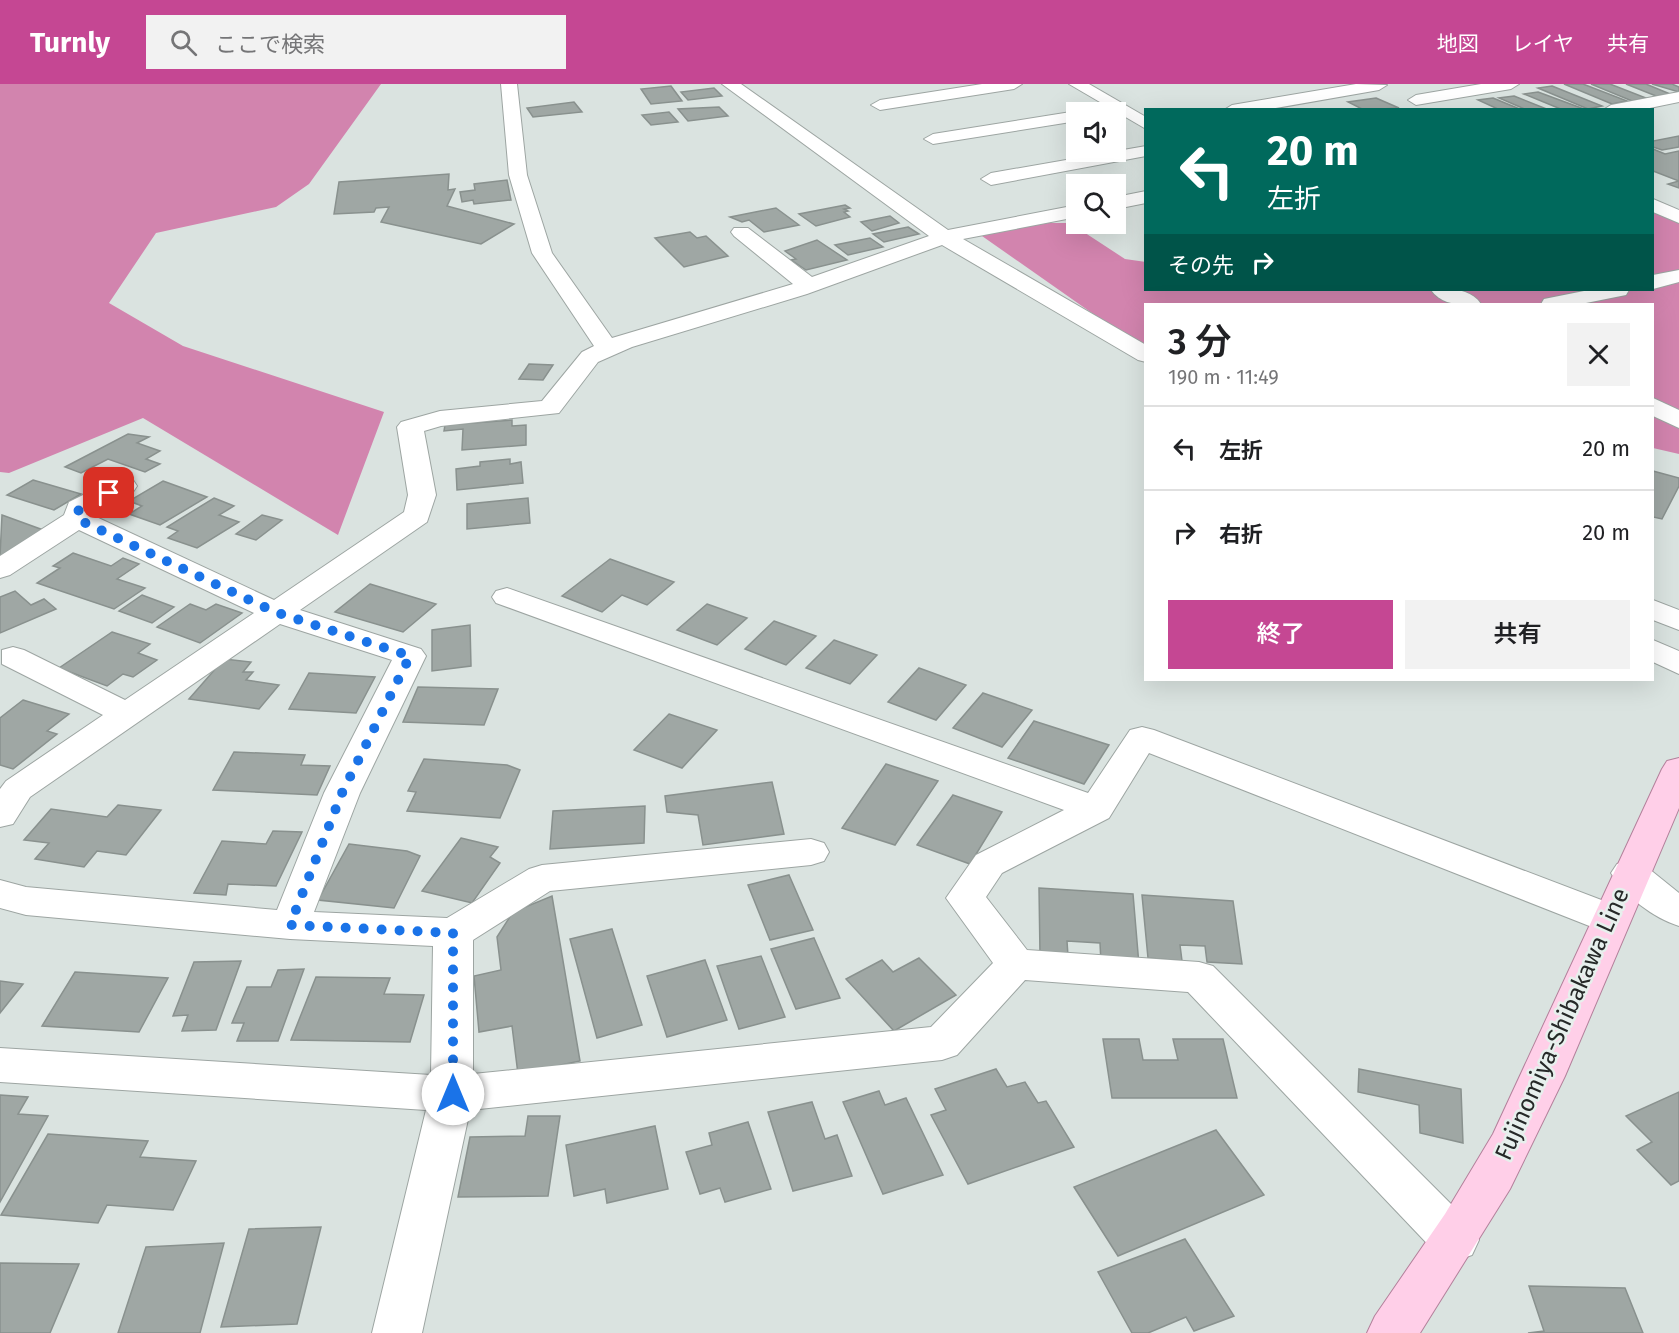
<!DOCTYPE html>
<html lang="ja">
<head>
<meta charset="utf-8">
<style>
  :root { --surface:#fff; --page:#f2f2f2; --text:#202124; --muted:#757577; --line:#e0e0e0; --accent:#c54793 }
  body { margin:0; font-family:"Fira Sans","Noto Sans JP",sans-serif; background:var(--page); color:var(--text); height:100vh; display:flex; flex-direction:column; font-size:22px; white-space:nowrap }
  * { box-sizing:border-box; margin:0 }
  p { font-size:20px; color:var(--muted) }
  .icon { flex:none; width:33px; height:33px; fill:none; stroke:currentColor; stroke-width:2; stroke-linecap:round; stroke-linejoin:round }
  .map { position:relative; flex:1; overflow:hidden }
  .panel { position:absolute; left:1144px; top:219px; width:510px; height:378px; display:flex; flex-direction:column; background:var(--surface); border-radius:0px; box-shadow:0 6px 24px #0002 }
  .panel>* { flex:none }
  .guide { position:absolute; left:1144px; top:24px; width:510px; height:183px; border-radius:0px; box-shadow:0 6px 24px #0002; background:#00695c; color:#fff; overflow:hidden }
  .tools { position:absolute; left:1066px; top:18px; display:grid; gap:12px }
  .tools a { display:grid; place-items:center; width:60px; height:60px; border-radius:0px; background:var(--surface); box-shadow:0 6px 24px #0002; font-size:30px }
  .pin { position:absolute; display:grid; place-items:center; width:51px; height:51px; color:#fff; margin:-26px; border-radius:12px; box-shadow:0 3px 9px #0006 }
  .me { position:absolute; width:66px; margin:-33px; rotate:0deg; stroke-linejoin:round; filter:drop-shadow(0 0 4px #0008) }
  .turn { display:flex; align-items:center; gap:21px; height:126px; padding:0 24px; font-size:27px }
  .turn .icon { width:78px; height:78px; stroke-width:2.5 }
  .turn b { display:block; font-size:42px; line-height:51px }
  .then { display:flex; align-items:center; height:57px; padding:0 24px; background:#0003; gap:12px; font-size:22px }
  .round { display:grid; place-items:center; flex:none; width:63px; height:63px; border-radius:0px; background:var(--page) }
  .headline { display:flex; align-items:center; justify-content:space-between; height:102px; padding:0 24px }
  h1 { font-size:36px; font-weight:600; line-height:45px }
  .action { display:flex; gap:12px; margin-top:auto; padding:12px 24px }
  .action a { flex:1; height:69px; border-radius:0px; background:var(--accent); color:#fff; font-size:24px; font-weight:600; line-height:69px; text-align:center }
  .action a+a { background:var(--page); color:var(--text) }
  ul { padding:0; list-style:none }
  li { display:flex; align-items:center; gap:18px; height:84px; padding:0 24px; border-top:2px solid var(--line) }
  li div { flex:1 }
  li b { display:block; font-size:22px }
  li em { font-style:normal }
  header { display:flex; align-items:center; gap:36px; box-sizing:border-box; height:84px; padding:0 30px; background:var(--accent); color:#fff }
  header strong { font-size:28px }
  nav { display:flex; gap:33px; margin-inline-start:auto; font-size:21px }
  .search { width:420px; height:54px; background:var(--page); display:flex; align-items:center; gap:15px; box-sizing:border-box; padding:0 21px; border-radius:0px; color:var(--muted); font-size:22px }
  .map>svg:first-child { display:block }
</style>
</head>
<body>
<header>
<strong>Turnly</strong>
<div class="search"><svg class="icon" aria-label="search" viewBox="0 0 24 24"><circle cx="10" cy="10" r="6"/><path d="M15 15l6 6"/></svg>ここで検索</div>
<nav><a>地図</a><a>レイヤ</a><a>共有</a></nav>
</header>
<div class="map">
<svg width="1679" height="1249" viewBox="0 0 1679 1249">
  <rect width="100%" height="100%" fill="#dae3e0"/>
  <g fill="#d284ae">
    <path d="M 0,0 L 381,0 L 309,100 L 276,123 L 156,149 L 109,219 L 183,262 L 384,328 L 338,451 L 143,334 L 9,389 L 0,388 Z"/>
    <path d="M 1653,122 L 1679,128 L 1679,370 L 1653,364 L 1653,220 L 1146,220 L 1146,267 L 982,152 L 1015,139 L 1070,139 L 1125,175 L 1146,178 L 1146,206 L 1653,206 Z"/>
  </g>
  <g fill="#9fa7a4" stroke="#89918e" stroke-width="1.5">
    <path d="M 1564,0 L 1583,0 L 1627,17 L 1612,20 Z"/>
    <path d="M 1591,0 L 1610,0 L 1646,14 L 1632,17 Z"/>
    <path d="M 1626,0 L 1646,0 L 1670,10 L 1656,12 Z"/>
    <path d="M 1652,0 L 1672,0 L 1679,3 L 1679,8 Z"/>
    <path d="M 671,2 L 682,17 L 651,20 L 641,5 Z"/>
    <path d="M 1552,2 L 1602,22 L 1588,25 L 1538,4 Z"/>
    <path d="M 714,4 L 722,12 L 688,16 L 681,8 Z"/>
    <path d="M 1538,8 L 1584,25 L 1563,26 L 1524,10 Z"/>
    <path d="M 1514,12 L 1549,26 L 1527,26 L 1499,14 Z"/>
    <path d="M 1376,14 L 1399,24 L 1364,26 L 1348,18 Z"/>
    <path d="M 1493,14 L 1522,26 L 1500,26 L 1478,16 Z"/>
    <path d="M 574,18 L 582,28 L 533,33 L 527,24 Z"/>
    <path d="M 719,23 L 728,32 L 688,37 L 678,25 Z"/>
    <path d="M 669,28 L 678,38 L 651,41 L 642,31 Z"/>
    <path d="M 1679,52 L 1679,63 L 1662,66 L 1653,63 L 1653,57 Z"/>
    <path d="M 1653,65 L 1665,70 L 1679,67 L 1679,104 L 1668,100 L 1679,97 L 1653,87 Z"/>
    <path d="M 449,90 L 448,106 L 455,105 L 447,122 L 514,140 L 481,160 L 381,138 L 389,123 L 376,124 L 374,128 L 334,130 L 339,98 Z"/>
    <path d="M 507,96 L 511,116 L 474,120 L 473,116 L 462,118 L 460,108 L 475,106 L 474,100 Z"/>
    <path d="M 845,121 L 850,124 L 844,125 L 848,127 L 844,128 L 850,133 L 816,142 L 799,130 Z"/>
    <path d="M 776,124 L 799,141 L 764,148 L 749,136 L 742,138 L 730,133 Z"/>
    <path d="M 890,132 L 899,139 L 872,147 L 861,138 Z"/>
    <path d="M 908,143 L 919,150 L 884,158 L 873,150 Z"/>
    <path d="M 690,148 L 697,154 L 706,152 L 728,172 L 684,183 L 655,154 Z"/>
    <path d="M 870,154 L 883,163 L 848,171 L 835,161 Z"/>
    <path d="M 817,156 L 847,176 L 806,186 L 791,176 L 796,175 L 785,167 Z"/>
    <path d="M 529,280 L 553,281 L 543,296 L 519,295 Z"/>
    <path d="M 512,336 L 512,342 L 526,341 L 526,361 L 462,366 L 463,345 L 444,347 L 445,341 Z"/>
    <path d="M 128,350 L 149,353 L 137,359 L 160,367 L 146,375 L 160,380 L 145,388 L 108,375 L 81,389 L 65,383 Z"/>
    <path d="M 510,375 L 510,380 L 521,378 L 523,399 L 457,406 L 456,385 L 480,382 L 480,378 Z"/>
    <path d="M 1653,387 L 1679,394 L 1679,402 L 1662,435 L 1653,433 Z"/>
    <path d="M 33,396 L 81,410 L 54,426 L 7,411 Z"/>
    <path d="M 163,397 L 207,413 L 160,441 L 129,430 L 142,422 L 129,417 Z"/>
    <path d="M 214,414 L 234,422 L 219,431 L 239,438 L 197,464 L 168,454 L 178,447 L 167,443 Z"/>
    <path d="M 528,414 L 530,439 L 467,445 L 467,420 Z"/>
    <path d="M 2,431 L 46,447 L 2,473 L 0,472 Z"/>
    <path d="M 262,431 L 282,436 L 256,456 L 236,450 Z"/>
    <path d="M 73,469 L 111,482 L 123,474 L 139,480 L 117,495 L 145,504 L 114,525 L 37,499 L 60,484 L 53,482 Z"/>
    <path d="M 610,475 L 674,498 L 647,521 L 622,511 L 602,528 L 562,512 Z"/>
    <path d="M 370,500 L 436,520 L 403,548 L 335,528 Z"/>
    <path d="M 15,507 L 31,521 L 44,515 L 56,525 L 0,549 L 0,513 Z"/>
    <path d="M 142,511 L 174,523 L 152,539 L 119,527 Z"/>
    <path d="M 190,520 L 206,526 L 216,520 L 242,529 L 200,559 L 157,543 Z"/>
    <path d="M 707,520 L 747,534 L 717,561 L 677,546 Z"/>
    <path d="M 774,537 L 816,552 L 786,581 L 745,565 Z"/>
    <path d="M 470,541 L 471,582 L 432,587 L 432,546 Z"/>
    <path d="M 112,548 L 150,560 L 138,569 L 157,576 L 133,593 L 123,590 L 107,602 L 59,584 Z"/>
    <path d="M 834,556 L 877,571 L 850,600 L 806,584 Z"/>
    <path d="M 224,575 L 251,578 L 243,588 L 253,588 L 246,596 L 279,601 L 259,625 L 189,615 Z"/>
    <path d="M 919,584 L 966,601 L 936,636 L 888,618 Z"/>
    <path d="M 309,589 L 375,593 L 356,629 L 289,625 Z"/>
    <path d="M 418,603 L 498,605 L 484,641 L 403,638 Z"/>
    <path d="M 983,609 L 1032,626 L 1002,663 L 953,644 Z"/>
    <path d="M 23,616 L 69,630 L 47,647 L 57,650 L 13,685 L 0,681 L 0,634 Z"/>
    <path d="M 669,630 L 717,646 L 682,684 L 634,666 Z"/>
    <path d="M 1034,637 L 1109,661 L 1084,700 L 1008,674 Z"/>
    <path d="M 234,668 L 305,671 L 301,681 L 330,682 L 317,711 L 213,706 Z"/>
    <path d="M 424,675 L 507,681 L 520,686 L 500,734 L 407,727 L 416,708 L 408,707 Z"/>
    <path d="M 886,680 L 938,697 L 895,761 L 842,744 Z"/>
    <path d="M 772,698 L 784,750 L 703,761 L 698,731 L 667,728 L 665,712 Z"/>
    <path d="M 953,711 L 1002,728 L 970,780 L 917,761 Z"/>
    <path d="M 118,721 L 161,726 L 126,771 L 97,767 L 84,783 L 35,775 L 49,759 L 24,756 L 51,725 L 107,733 Z"/>
    <path d="M 645,722 L 644,759 L 550,765 L 553,727 Z"/>
    <path d="M 273,747 L 302,748 L 276,802 L 228,800 L 226,811 L 194,809 L 222,757 L 266,760 Z"/>
    <path d="M 461,754 L 498,763 L 490,773 L 500,779 L 472,819 L 422,807 Z"/>
    <path d="M 349,760 L 407,767 L 420,772 L 394,824 L 318,816 Z"/>
    <path d="M 789,791 L 813,846 L 770,856 L 748,801 Z"/>
    <path d="M 1039,804 L 1133,810 L 1139,881 L 1101,879 L 1100,859 L 1067,857 L 1068,872 L 1040,870 Z"/>
    <path d="M 1142,811 L 1233,817 L 1242,880 L 1207,878 L 1205,862 L 1180,861 L 1182,877 L 1148,874 Z"/>
    <path d="M 552,812 L 580,977 L 518,990 L 512,942 L 479,948 L 474,892 L 501,886 L 497,853 L 513,828 Z"/>
    <path d="M 612,845 L 642,941 L 597,954 L 570,855 Z"/>
    <path d="M 814,854 L 840,914 L 796,925 L 771,865 Z"/>
    <path d="M 761,872 L 785,933 L 739,945 L 717,882 Z"/>
    <path d="M 919,874 L 956,911 L 894,947 L 846,895 L 882,876 L 893,888 Z"/>
    <path d="M 705,876 L 727,936 L 667,953 L 647,892 Z"/>
    <path d="M 241,877 L 216,946 L 182,947 L 188,931 L 173,932 L 194,878 Z"/>
    <path d="M 304,885 L 278,957 L 237,957 L 244,939 L 232,939 L 247,903 L 271,903 L 278,886 Z"/>
    <path d="M 75,888 L 168,894 L 139,948 L 42,942 Z"/>
    <path d="M 316,893 L 390,894 L 384,910 L 424,911 L 410,958 L 291,956 Z"/>
    <path d="M 0,897 L 23,900 L 0,929 Z"/>
    <path d="M 1103,955 L 1139,955 L 1143,976 L 1178,976 L 1173,955 L 1223,955 L 1237,1014 L 1112,1014 Z"/>
    <path d="M 996,985 L 1007,1003 L 1025,998 L 1038,1019 L 1046,1017 L 1074,1063 L 968,1100 L 931,1031 L 946,1026 L 935,1005 Z"/>
    <path d="M 1359,985 L 1461,1005 L 1463,1059 L 1420,1049 L 1419,1021 L 1358,1008 Z"/>
    <path d="M 879,1007 L 885,1021 L 906,1014 L 943,1091 L 883,1110 L 843,1018 Z"/>
    <path d="M 1679,1008 L 1679,1097 L 1671,1101 L 1637,1066 L 1652,1058 L 1626,1032 Z"/>
    <path d="M 0,1011 L 28,1013 L 18,1030 L 48,1032 L 0,1118 Z"/>
    <path d="M 812,1018 L 825,1055 L 837,1051 L 852,1092 L 793,1107 L 768,1028 Z"/>
    <path d="M 528,1032 L 560,1032 L 548,1112 L 458,1113 L 470,1053 L 525,1052 Z"/>
    <path d="M 748,1038 L 771,1105 L 725,1118 L 720,1104 L 700,1110 L 686,1068 L 712,1061 L 709,1049 Z"/>
    <path d="M 655,1042 L 668,1105 L 607,1119 L 605,1105 L 574,1112 L 566,1061 Z"/>
    <path d="M 1216,1046 L 1264,1111 L 1118,1172 L 1074,1103 Z"/>
    <path d="M 48,1050 L 148,1057 L 140,1073 L 196,1077 L 173,1126 L 107,1121 L 98,1139 L 1,1131 Z"/>
    <path d="M 321,1143 L 297,1240 L 221,1243 L 249,1145 Z"/>
    <path d="M 1185,1155 L 1234,1232 L 1194,1247 L 1186,1233 L 1148,1249 L 1132,1249 L 1098,1188 Z"/>
    <path d="M 224,1159 L 200,1249 L 118,1249 L 146,1163 Z"/>
    <path d="M 0,1179 L 79,1180 L 50,1249 L 0,1249 Z"/>
    <path d="M 1529,1202 L 1625,1204 L 1643,1249 L 1528,1249 L 1544,1247 Z"/>
  </g>
  <g fill="none" stroke-linecap="round" stroke-linejoin="round">
    <g stroke="#9da5a2" stroke-width="2">
      <g id="minor">
        <path d="M 501,0 L 517,0 L 527,91 L 552,169 L 612,254 L 793,200 L 734,152 L 731,148 L 734,144 L 748,144 L 812,193 L 929,152 L 722,0 L 741,0 L 948,146 L 1077,121 L 1077,133 L 963,155 L 1146,261 L 1146,278 L 1138,276 L 942,161 L 807,210 L 632,263 L 598,278 L 559,329 L 441,342 L 424,347 L 436,411 L 427,438 L 300,526 L 421,565 L 426,572 L 360,709 L 314,828 L 447,834 L 529,785 L 542,781 L 811,755 L 824,759 L 829,768 L 824,777 L 811,781 L 550,807 L 473,856 L 473,990 L 931,943 L 993,879 L 946,814 L 976,771 L 1064,726 L 496,519 L 492,513 L 496,507 L 507,504 L 1088,709 L 1130,646 L 1142,643 L 1154,646 L 1625,825 L 1630,835 L 1625,845 L 1611,849 L 1597,845 L 1149,669 L 1109,734 L 1002,789 L 986,813 L 1027,866 L 1199,878 L 1213,882 L 1472,1141 L 1479,1156 L 1472,1171 L 1455,1177 L 1438,1171 L 1188,908 L 1025,896 L 957,971 L 942,976 L 470,1026 L 422,1249 L 372,1249 L 426,1026 L 0,998 L 0,964 L 431,991 L 433,862 L 290,855 L 26,831 L 0,824 L 0,796 L 26,803 L 277,826 L 324,709 L 392,576 L 280,540 L 30,713 L 13,740 L 0,743 L 0,705 L 6,697 L 103,631 L 2,580 L 2,566 L 13,563 L 24,566 L 125,616 L 254,529 L 79,446 L 10,491 L 0,494 L 0,472 L 64,431 L 69,418 L 113,396 L 123,394 L 133,396 L 137,402 L 133,408 L 92,428 L 92,431 L 274,516 L 404,428 L 408,411 L 397,343 L 401,338 L 440,327 L 542,317 L 582,268 L 594,262 L 532,169 L 509,91 Z"/>
        <path d="M 982,0 L 1022,0 L 1014,5 L 880,26 L 871,21 L 880,16 Z"/>
        <path d="M 1069,0 L 1089,0 L 1146,33 L 1146,45 Z"/>
        <path d="M 1356,0 L 1387,1 L 1379,6 L 1265,26 L 1224,26 L 1232,21 Z"/>
        <path d="M 1481,0 L 1519,0 L 1511,5 L 1416,21 L 1408,16 L 1416,11 Z"/>
        <path d="M 1679,8 L 1679,18 L 1640,26 L 1603,26 L 1611,21 Z"/>
        <path d="M 1077,27 L 1083,28 L 1077,28 L 1077,37 L 933,60 L 924,55 L 933,50 Z"/>
        <path d="M 1146,62 L 1146,72 L 991,101 L 981,95 L 991,89 Z"/>
        <path d="M 1146,107 L 1146,119 L 1116,125 L 1116,113 Z"/>
        <path d="M 1653,115 L 1679,126 L 1679,139 L 1653,128 Z"/>
        <path d="M 1679,186 L 1679,198 L 1653,205 L 1653,191 Z"/>
        <path d="M 1431,206 C 1448,204 1470,204 1481,220 C 1465,222 1442,222 1431,206 Z"/>
        <path d="M 1589,206 L 1629,206 L 1626,211 L 1581,220 L 1541,220 L 1544,215 Z"/>
        <path d="M 1653,314 L 1679,326 L 1679,344 L 1653,332 Z"/>
        <path d="M 1653,516 L 1679,526 L 1679,546 L 1653,536 Z"/>
        <path d="M 1653,556 L 1679,567 L 1679,590 L 1653,578 Z"/>
        <path d="M 1630,776 L 1643,780 L 1679,809 L 1679,842 C 1653,834 1625,812 1611,789 L 1617,780 Z"/>
      </g>
    </g>
    <g stroke="#b3809b" stroke-width="2">
      <path id="major" d="M 1679,674 L 1679,724 L 1565,992 L 1510,1105 L 1420,1249 L 1367,1249 L 1375,1232 L 1445,1130 L 1493,1050 L 1662,685 L 1667,677 Z"/>
    </g>
    <use href="#minor" fill="#fff" fill-rule="evenodd"/>
    <use href="#major" fill="#ffcfe8" fill-rule="evenodd"/>
  </g>
  <g fill="none" stroke-linecap="round" stroke-linejoin="round">
    <path stroke="#1a73e8" stroke-width="10" stroke-dasharray="0 18" d="M 109,409 L 79,424 L 77,435 L 275,528 L 410,572 L 342,709 L 290,841 L 453,849 L 453,1010"/>
  </g>
  <g text-anchor="middle" stroke-width="5" stroke-linejoin="round" paint-order="stroke">
    <g font-size="24" fill="#262928" stroke="#e7f0ed">
      <text transform="translate(1562 940) rotate(-66)" y="8">Fujinomiya-Shibakawa Line</text>
    </g>
  </g>
</svg>
<div class="tools">
<a><svg class="icon" aria-label="sound" viewBox="0 0 24 24"><path d="M4 9h4l5-4v14l-5-4H4zM17 9q2 3 0 6"/></svg></a>
<a><svg class="icon" aria-label="search" viewBox="0 0 24 24"><circle cx="10" cy="10" r="6"/><path d="M15 15l6 6"/></svg></a>
</div>
<div class="pin" style="left:109px;top:409px;background:#d93025"><svg class="icon" aria-label="arrive" viewBox="0 0 24 24"><path d="M6 21V4h12l-3 4 3 4H6"/></svg></div>
<svg class="me" style="left:453px;top:1010px" viewBox="-20 -20 40 40"><circle r="19" fill="#fff"/><path d="M0-13L10 11 0 6-10 11z" fill="#1a73e8"/></svg>
<div class="guide">
<div class="turn"><svg class="icon" aria-label="left" viewBox="0 0 24 24"><path d="M17 20v-9H6M10 6l-5 5 5 5"/></svg><div><b>20 m</b>左折</div></div>
<div class="then">その先<svg class="icon" aria-label="right" viewBox="0 0 24 24"><path d="M7 20v-9h11M14 6l5 5-5 5"/></svg></div>
</div>
<section class="panel">
<div class="headline"><div><h1>3 分</h1><p>190 m · 11:49</p></div><a class="round"><svg class="icon" aria-label="close" viewBox="0 0 24 24"><path d="M6 6l12 12M18 6L6 18"/></svg></a></div>
<ul>
<li><svg class="icon" aria-label="left" viewBox="0 0 24 24"><path d="M17 20v-9H6M10 6l-5 5 5 5"/></svg><div><b>左折</b></div><em>20 m</em></li>
<li><svg class="icon" aria-label="right" viewBox="0 0 24 24"><path d="M7 20v-9h11M14 6l5 5-5 5"/></svg><div><b>右折</b></div><em>20 m</em></li>
</ul>
<div class="action"><a>終了</a><a>共有</a></div>
</section>
</div>
</body>
</html>
